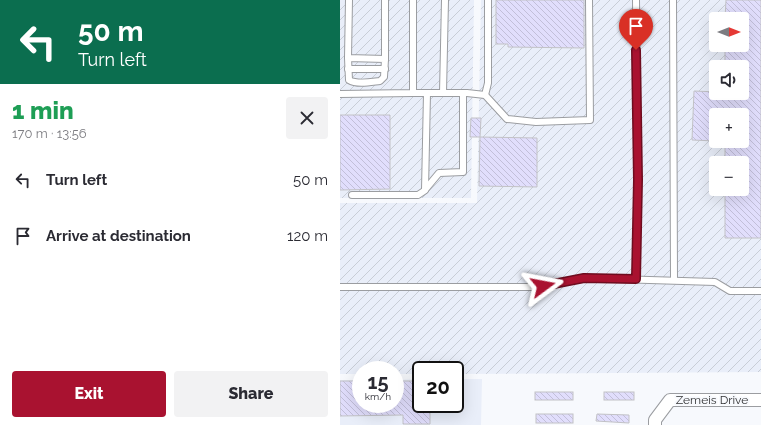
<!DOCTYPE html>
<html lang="en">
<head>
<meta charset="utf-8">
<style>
  :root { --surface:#fff; --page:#f2f2f3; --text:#2b2b33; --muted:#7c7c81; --accent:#a91230 }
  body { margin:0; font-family:Raleway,sans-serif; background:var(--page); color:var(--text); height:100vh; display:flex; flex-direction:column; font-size:15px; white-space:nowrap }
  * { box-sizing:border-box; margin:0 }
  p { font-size:13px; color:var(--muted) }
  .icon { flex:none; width:22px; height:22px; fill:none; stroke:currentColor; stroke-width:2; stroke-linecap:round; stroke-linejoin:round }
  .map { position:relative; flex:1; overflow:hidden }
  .panel { display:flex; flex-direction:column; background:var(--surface); width:340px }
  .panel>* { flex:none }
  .top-card { background:#0b6e4f; color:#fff; overflow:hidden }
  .needle { width:26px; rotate:90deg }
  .controls { position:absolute; left:369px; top:12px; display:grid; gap:8px }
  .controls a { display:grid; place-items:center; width:40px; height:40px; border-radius:4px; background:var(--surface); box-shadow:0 4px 16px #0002; font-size:20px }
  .speed { position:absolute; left:12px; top:361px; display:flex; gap:8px; font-size:20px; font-weight:700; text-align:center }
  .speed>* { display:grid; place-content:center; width:52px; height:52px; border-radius:50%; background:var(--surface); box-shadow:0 4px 16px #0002; line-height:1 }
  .speed small { font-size:10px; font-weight:400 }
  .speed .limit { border:2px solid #111; border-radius:6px; background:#fff; color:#111 }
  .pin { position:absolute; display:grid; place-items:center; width:34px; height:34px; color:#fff; margin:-41px -17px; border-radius:50% 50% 50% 0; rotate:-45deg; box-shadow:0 0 4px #0007 }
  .pin .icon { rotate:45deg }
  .me { position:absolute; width:44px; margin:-22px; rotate:77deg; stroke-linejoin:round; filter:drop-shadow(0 0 3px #0008) }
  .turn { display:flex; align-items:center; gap:14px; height:84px; padding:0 12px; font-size:18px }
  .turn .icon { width:52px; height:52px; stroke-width:2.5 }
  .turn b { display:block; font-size:28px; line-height:34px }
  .round { display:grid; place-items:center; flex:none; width:42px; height:42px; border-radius:4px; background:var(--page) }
  .headline { display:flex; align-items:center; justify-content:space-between; height:68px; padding:0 12px }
  h1 { font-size:24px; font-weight:800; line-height:30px; color:#1e9e55 }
  .action { display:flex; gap:8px; margin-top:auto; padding:8px 12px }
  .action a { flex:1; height:46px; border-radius:4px; background:var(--accent); color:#fff; font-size:16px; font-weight:800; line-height:46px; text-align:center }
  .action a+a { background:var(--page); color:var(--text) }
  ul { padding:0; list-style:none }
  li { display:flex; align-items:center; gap:12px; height:56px; padding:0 12px }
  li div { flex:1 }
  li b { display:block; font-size:15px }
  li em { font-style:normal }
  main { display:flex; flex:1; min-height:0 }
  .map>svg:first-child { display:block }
</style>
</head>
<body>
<main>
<section class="panel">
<div class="top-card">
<div class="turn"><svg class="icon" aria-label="left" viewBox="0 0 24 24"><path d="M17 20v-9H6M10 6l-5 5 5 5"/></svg><div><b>50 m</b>Turn left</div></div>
</div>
<div class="headline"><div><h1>1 min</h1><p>170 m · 13:56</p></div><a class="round"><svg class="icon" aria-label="close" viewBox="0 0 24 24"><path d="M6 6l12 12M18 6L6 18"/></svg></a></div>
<ul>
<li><svg class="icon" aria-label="left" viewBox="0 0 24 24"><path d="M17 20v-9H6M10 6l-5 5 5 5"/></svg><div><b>Turn left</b></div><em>50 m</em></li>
<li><svg class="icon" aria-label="arrive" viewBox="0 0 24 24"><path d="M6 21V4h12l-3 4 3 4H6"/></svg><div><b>Arrive at destination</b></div><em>120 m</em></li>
</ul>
<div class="action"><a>Exit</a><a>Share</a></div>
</section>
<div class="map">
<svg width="421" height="425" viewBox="0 0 421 425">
  <defs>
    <pattern id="industrial-furrows" width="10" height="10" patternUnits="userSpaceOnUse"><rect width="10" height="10" fill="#e9eef9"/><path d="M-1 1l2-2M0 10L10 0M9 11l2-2" fill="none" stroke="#c8cdd6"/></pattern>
    <pattern id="building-back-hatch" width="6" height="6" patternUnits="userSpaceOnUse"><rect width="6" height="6" fill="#e1defc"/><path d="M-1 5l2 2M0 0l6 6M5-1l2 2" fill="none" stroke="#c2bfd9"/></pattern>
  </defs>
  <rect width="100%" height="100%" fill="#f7f9fd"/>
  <path fill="#e9eef9" d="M 81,379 L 81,404 L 115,404 L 115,379 L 142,379 L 141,425 L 0,425 L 0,380 L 21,380 L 21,404 L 55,404 L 55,380 Z"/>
  <g fill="url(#industrial-furrows)" fill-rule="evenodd">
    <path d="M 0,0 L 134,0 L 131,198 L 0,198 Z"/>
    <path d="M 141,0 L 421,0 L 421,372 L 115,374 L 115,370 L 81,370 L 81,374 L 55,374 L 55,370 L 21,370 L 21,374 L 0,374 L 0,203 L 137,203 ZM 376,19 L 402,19 L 402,45 L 376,45 ZM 376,67 L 402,67 L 402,93 L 376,93 ZM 376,115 L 402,115 L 402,141 L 376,141 ZM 376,163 L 402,163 L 402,189 L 376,189 Z"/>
  </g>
  <g fill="url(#building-back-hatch)" stroke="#c2c2c6">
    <path d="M 156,0 L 244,0 L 244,48 L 168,47 L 168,44 L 156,44 Z"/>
    <path d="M 386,0 L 421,0 L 421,238 L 385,238 L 385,189 L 402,189 L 402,163 L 385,163 L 385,141 L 402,141 L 402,115 L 376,115 L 376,141 L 352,140 L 354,91 L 402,93 L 402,67 L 385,67 L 385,45 L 402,45 L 402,19 L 385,19 Z"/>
    <path d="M 0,115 L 50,115 L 50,189 L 0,190 Z"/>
    <path d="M 131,118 L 141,118 L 140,137 L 130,137 Z"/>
    <path d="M 140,137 L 197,138 L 197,187 L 139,186 Z"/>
    <path d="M 0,381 L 21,381 L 21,404 L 55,404 L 55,381 L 81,381 L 81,404 L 90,404 L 90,424 L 63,424 L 63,415 L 0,416 Z"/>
    <rect x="195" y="392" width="38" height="8"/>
    <rect x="264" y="392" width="30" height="8"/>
    <rect x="196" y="414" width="37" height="9"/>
    <path d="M 257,414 L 289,415 L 289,423 L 256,421 Z"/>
  </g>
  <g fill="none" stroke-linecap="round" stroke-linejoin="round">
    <g stroke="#9b9da1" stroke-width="8">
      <g id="service">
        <path d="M 45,0 L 45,59"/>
        <path d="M 333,0 L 334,280"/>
        <path d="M 8,58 L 9,80 C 17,85 31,82 40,81 L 44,77 L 45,59 L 8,58 L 9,0"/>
        <path d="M 8,69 L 45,69"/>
        <path d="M 73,93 L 127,93 L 145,95 L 167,119 L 196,122 L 250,120 L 249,0"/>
        <path d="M 103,93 L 105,0"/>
        <path d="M 0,94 L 73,93 L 73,0"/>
        <path d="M 145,95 L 148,83 L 148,0"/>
        <path d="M 85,190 L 87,93"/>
        <path d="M 12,195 L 78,195 L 84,191 L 99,173 L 123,172 L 123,93"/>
        <path d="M 296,279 L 298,180 L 296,0"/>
        <path d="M 0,287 L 203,287 L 244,278 L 375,282 L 390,291 L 421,291"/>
      </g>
    </g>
    <g stroke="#9b9da1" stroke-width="14">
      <path id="minor" d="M 315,425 L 315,420 L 330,400 L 421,400"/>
    </g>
    <use href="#service" stroke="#fff" stroke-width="6"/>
    <use href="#minor" stroke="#fff" stroke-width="12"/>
  </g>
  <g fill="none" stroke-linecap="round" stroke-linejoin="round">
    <g stroke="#6e0c1f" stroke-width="10">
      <path id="route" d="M 203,286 L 244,278 L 296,279 L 298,180 L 296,50"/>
    </g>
    <use href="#route" stroke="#a91230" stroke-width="7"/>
  </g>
  <g text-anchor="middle" stroke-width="3.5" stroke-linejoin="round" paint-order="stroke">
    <g font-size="12" fill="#323334" stroke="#f7f9fd">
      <text x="372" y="404">Zemeis Drive</text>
    </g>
  </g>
</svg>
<div class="controls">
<a><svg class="needle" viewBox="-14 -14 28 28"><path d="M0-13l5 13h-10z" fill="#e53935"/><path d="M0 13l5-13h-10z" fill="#7c7c81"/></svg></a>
<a><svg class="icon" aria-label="sound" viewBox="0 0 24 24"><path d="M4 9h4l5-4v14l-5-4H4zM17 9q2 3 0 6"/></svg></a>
<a>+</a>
<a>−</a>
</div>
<div class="speed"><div>15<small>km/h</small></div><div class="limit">20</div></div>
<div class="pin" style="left:296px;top:50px;background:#d93025"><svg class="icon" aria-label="arrive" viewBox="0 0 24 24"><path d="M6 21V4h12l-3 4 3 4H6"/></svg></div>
<svg class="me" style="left:203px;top:286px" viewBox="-20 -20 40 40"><path d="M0-17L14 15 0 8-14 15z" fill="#a91230" stroke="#fff" stroke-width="4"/></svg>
</div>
</main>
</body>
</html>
